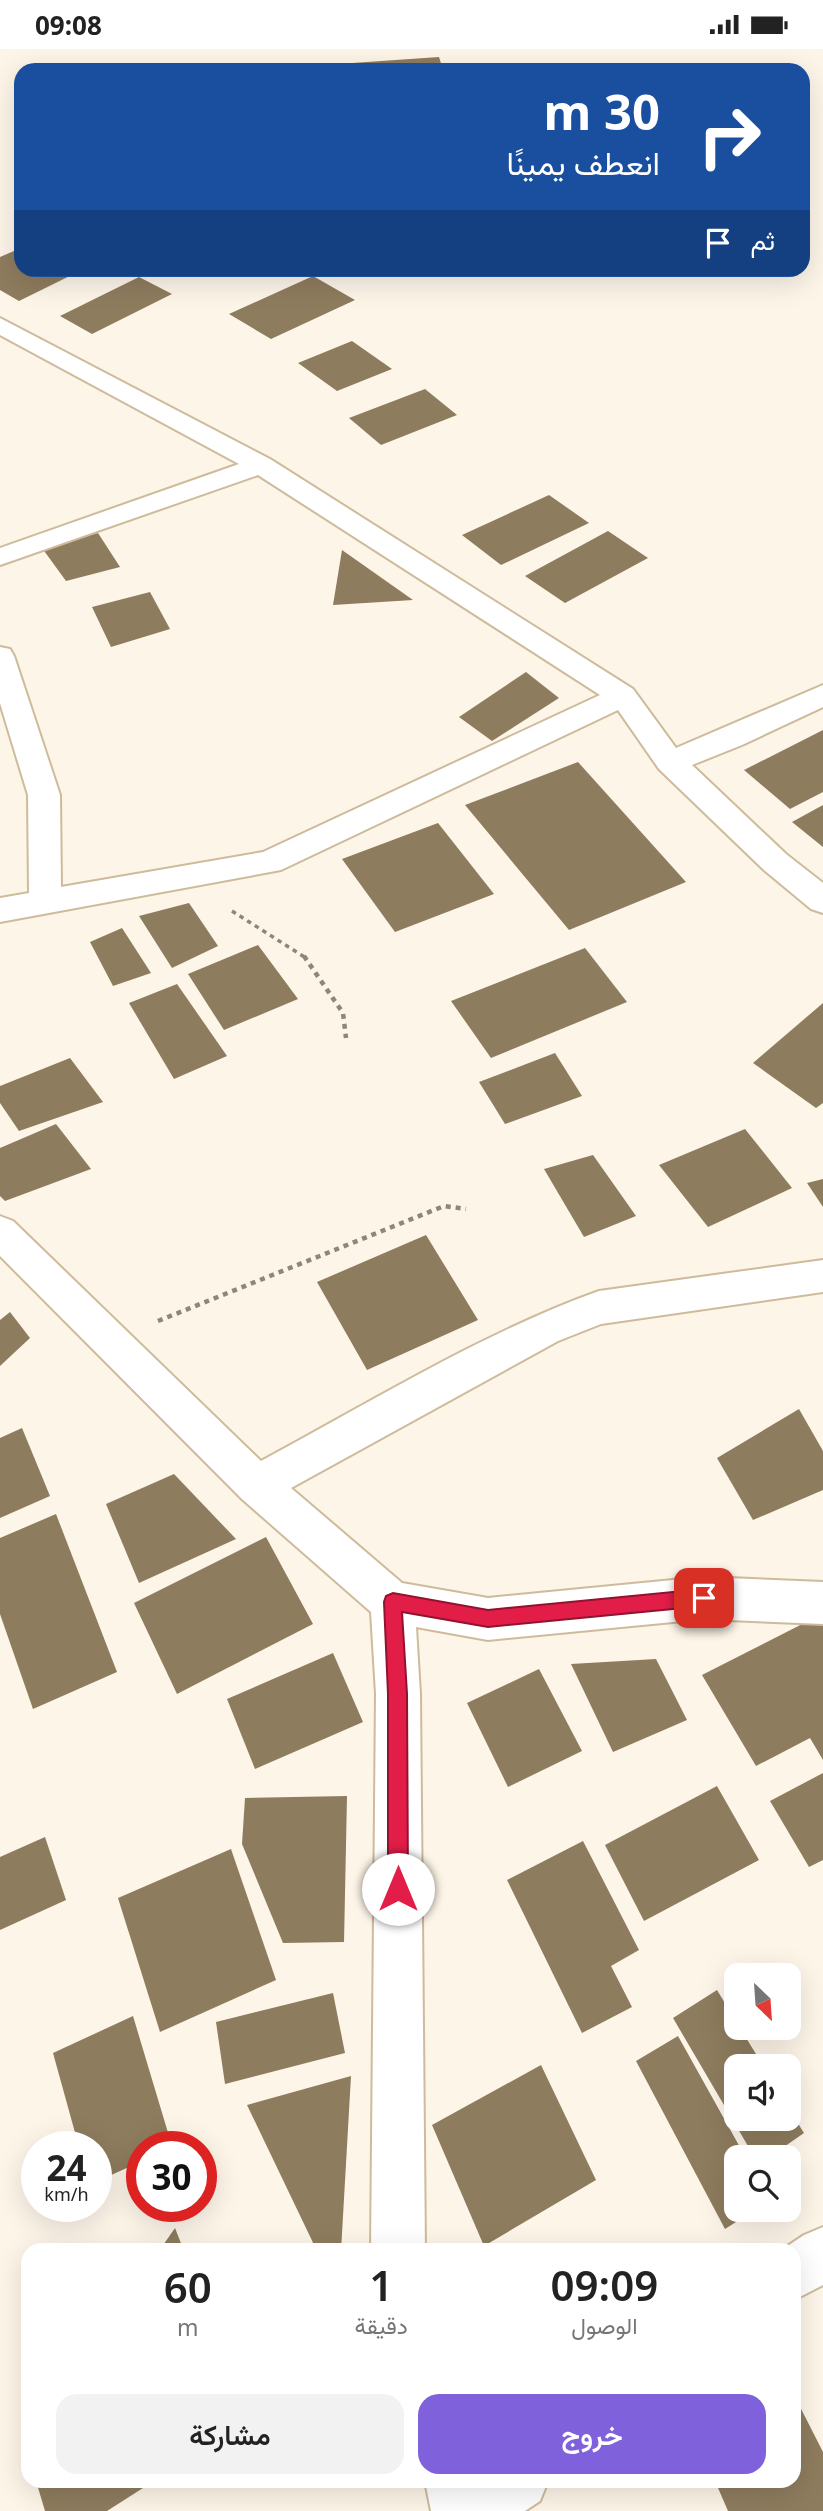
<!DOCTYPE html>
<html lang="ar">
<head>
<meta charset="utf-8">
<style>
  :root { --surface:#fff; --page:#f2f2f2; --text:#222; --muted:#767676; --accent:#7f61dc }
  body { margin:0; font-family:"Noto Sans",Vazirmatn,sans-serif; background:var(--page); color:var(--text); direction:rtl; height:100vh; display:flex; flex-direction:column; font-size:26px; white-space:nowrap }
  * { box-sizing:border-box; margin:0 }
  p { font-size:23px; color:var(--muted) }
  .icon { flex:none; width:38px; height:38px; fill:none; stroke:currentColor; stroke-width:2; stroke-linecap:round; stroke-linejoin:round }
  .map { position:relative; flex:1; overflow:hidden; direction:ltr }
  .sheet { position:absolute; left:21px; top:2194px; width:780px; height:245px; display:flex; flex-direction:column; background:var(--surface); border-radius:21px; box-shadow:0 7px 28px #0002; direction:rtl }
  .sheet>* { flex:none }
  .banner { position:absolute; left:14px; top:14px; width:796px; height:214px; border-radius:21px; box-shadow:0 7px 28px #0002; direction:rtl; background:#1a4fa0; color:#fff; overflow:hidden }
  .needle { width:46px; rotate:155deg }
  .tools { position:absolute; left:724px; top:1914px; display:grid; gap:14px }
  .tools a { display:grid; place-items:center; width:77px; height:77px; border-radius:14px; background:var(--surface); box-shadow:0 7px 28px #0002; font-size:35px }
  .speed { position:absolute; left:21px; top:2082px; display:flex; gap:14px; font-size:35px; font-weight:700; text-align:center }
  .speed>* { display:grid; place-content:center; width:91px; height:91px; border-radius:50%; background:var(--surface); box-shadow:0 7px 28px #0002; line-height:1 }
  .speed small { font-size:18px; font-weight:400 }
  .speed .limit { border:10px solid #d22; background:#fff; color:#111 }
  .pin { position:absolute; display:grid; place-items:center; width:60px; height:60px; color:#fff; margin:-30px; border-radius:14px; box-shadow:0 4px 10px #0006 }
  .me { position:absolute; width:77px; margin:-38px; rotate:0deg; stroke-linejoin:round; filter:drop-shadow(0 0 5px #0008) }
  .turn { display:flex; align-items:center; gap:24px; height:147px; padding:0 35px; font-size:32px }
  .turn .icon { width:91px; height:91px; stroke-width:2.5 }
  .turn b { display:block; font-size:49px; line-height:60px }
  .then { display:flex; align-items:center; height:66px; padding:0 35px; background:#0003; gap:14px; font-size:26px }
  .eta { display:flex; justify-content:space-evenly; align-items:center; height:119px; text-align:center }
  .eta b { font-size:42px; font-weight:600; line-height:49px }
  .cta { display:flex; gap:14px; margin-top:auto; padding:14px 35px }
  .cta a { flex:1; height:80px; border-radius:21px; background:var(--accent); color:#fff; font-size:28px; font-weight:600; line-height:80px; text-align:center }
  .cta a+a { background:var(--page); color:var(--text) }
  .status { display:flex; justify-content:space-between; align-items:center; height:49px; padding:0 35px; background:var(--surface); direction:ltr }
  .status svg { height:19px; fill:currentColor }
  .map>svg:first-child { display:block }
</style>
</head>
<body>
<div class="status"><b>09:08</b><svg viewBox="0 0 49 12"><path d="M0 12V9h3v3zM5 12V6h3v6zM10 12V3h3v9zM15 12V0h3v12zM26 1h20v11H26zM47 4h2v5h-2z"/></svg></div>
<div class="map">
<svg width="823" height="2462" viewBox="0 0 823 2462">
  <rect width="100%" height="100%" fill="#fdf5e8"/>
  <g fill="#8e7c5e">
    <path d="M 439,8 L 443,21 L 339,21 L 338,15 Z"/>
    <path d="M 21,199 L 21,220 L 84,220 L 19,252 L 0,241 L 0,208 Z"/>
    <path d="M 313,227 L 355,251 L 271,290 L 229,265 Z"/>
    <path d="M 139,228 L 172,245 L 92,285 L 60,267 Z"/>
    <path d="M 352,292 L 392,320 L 337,342 L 298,314 Z"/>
    <path d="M 425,340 L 457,366 L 381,396 L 349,369 Z"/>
    <path d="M 549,446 L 589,474 L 501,516 L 462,486 Z"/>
    <path d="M 608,482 L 648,509 L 565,554 L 525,527 Z"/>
    <path d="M 98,484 L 120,518 L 66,532 L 42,499 Z"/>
    <path d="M 342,501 L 413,551 L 333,556 Z"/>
    <path d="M 150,543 L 170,580 L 111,598 L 92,558 Z"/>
    <path d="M 526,623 L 559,649 L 492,692 L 459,668 Z"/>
    <path d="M 823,681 L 823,743 L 790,760 L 744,721 Z"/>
    <path d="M 578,713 L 686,833 L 569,881 L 465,756 Z"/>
    <path d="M 823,756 L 823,798 L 792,773 Z"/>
    <path d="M 438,774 L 494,845 L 395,883 L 342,810 Z"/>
    <path d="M 189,854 L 218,897 L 172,919 L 139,867 Z"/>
    <path d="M 122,879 L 151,924 L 113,937 L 90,893 Z"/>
    <path d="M 258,896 L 298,950 L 224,981 L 188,925 Z"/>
    <path d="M 585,899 L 627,953 L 491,1009 L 451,952 Z"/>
    <path d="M 177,935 L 227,1007 L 174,1030 L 129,954 Z"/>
    <path d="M 823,954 L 823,1054 L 816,1059 L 753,1014 Z"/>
    <path d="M 555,1004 L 582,1047 L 505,1075 L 479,1033 Z"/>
    <path d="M 70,1009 L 103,1053 L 19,1082 L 0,1054 L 0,1037 Z"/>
    <path d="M 56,1075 L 91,1120 L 5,1152 L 0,1147 L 0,1099 Z"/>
    <path d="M 745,1080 L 792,1139 L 708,1178 L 659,1116 Z"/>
    <path d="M 593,1106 L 636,1167 L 584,1188 L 544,1120 Z"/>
    <path d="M 823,1130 L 823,1158 L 807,1134 Z"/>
    <path d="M 426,1186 L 478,1271 L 367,1321 L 317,1233 Z"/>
    <path d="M 10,1263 L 30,1289 L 0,1317 L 0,1271 Z"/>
    <path d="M 799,1360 L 823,1402 L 823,1441 L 753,1471 L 717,1409 Z"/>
    <path d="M 22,1379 L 50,1447 L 0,1469 L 0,1389 Z"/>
    <path d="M 174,1425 L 236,1490 L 139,1534 L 106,1455 Z"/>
    <path d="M 56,1465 L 117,1623 L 33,1660 L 0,1565 L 0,1489 Z"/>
    <path d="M 266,1488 L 313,1575 L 177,1645 L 134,1554 Z"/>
    <path d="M 820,1566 L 823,1571 L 823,1711 L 810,1689 L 756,1717 L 702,1626 Z"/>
    <path d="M 333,1604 L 363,1673 L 255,1720 L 227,1650 Z"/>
    <path d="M 656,1610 L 687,1671 L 613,1703 L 571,1615 Z"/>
    <path d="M 539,1620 L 582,1702 L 508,1738 L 467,1654 Z"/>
    <path d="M 823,1724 L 823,1811 L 809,1818 L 770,1752 Z"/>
    <path d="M 717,1737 L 759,1811 L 644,1872 L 605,1796 Z"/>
    <path d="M 347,1747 L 344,1893 L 283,1894 L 242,1795 L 245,1749 Z"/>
    <path d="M 45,1788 L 66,1851 L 0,1881 L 0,1808 Z"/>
    <path d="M 583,1792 L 639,1901 L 611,1917 L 632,1958 L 582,1984 L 507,1831 Z"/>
    <path d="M 231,1800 L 276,1931 L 160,1983 L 118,1849 Z"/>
    <path d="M 717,1941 L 737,1974 L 737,1979 L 740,1979 L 764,2018 L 737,2018 L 737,2070 L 789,2070 L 789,2060 L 804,2084 L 768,2109 L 755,2109 L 673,1969 Z"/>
    <path d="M 333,1944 L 345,2004 L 225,2035 L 216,1973 Z"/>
    <path d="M 133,1967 L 172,2097 L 142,2098 L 142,2112 L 96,2133 L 96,2098 L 79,2098 L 53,2004 Z"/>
    <path d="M 678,1987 L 746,2109 L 737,2109 L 737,2161 L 755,2161 L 725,2180 L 636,2012 Z"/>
    <path d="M 541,2016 L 596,2131 L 484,2197 L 432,2076 Z"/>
    <path d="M 351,2027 L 341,2202 L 317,2202 L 247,2056 Z"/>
    <path d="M 175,2179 L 184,2202 L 159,2202 Z"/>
    <path d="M 794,2346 L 823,2403 L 823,2462 L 728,2462 L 715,2432 L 794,2432 Z"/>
    <path d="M 36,2432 L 154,2432 L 107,2462 L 45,2462 Z"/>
  </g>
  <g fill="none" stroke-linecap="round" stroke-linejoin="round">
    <g stroke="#cebb9b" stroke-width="4">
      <g id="minor">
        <path d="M 0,269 L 270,410 L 633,640 L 676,699 L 823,636 L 823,658 L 742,696 L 692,716 L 786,805 L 823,834 L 823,864 L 811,860 L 764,821 L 659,720 L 618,661 L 281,821 L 0,873 L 0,849 L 29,844 L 28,746 L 0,654 L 0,598 L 10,600 L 14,607 L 60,746 L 61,838 L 263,803 L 600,646 L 258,426 L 0,516 L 0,499 L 239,415 L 0,286 Z"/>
        <path d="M 0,1167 L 13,1172 L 261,1412 C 371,1353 482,1284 599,1242 L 823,1211 L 823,1243 L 601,1275 L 558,1292 L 291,1439 L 402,1534 L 488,1549 L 704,1528 L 823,1533 L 823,1575 L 704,1570 L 488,1591 L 416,1578 L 420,1645 L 425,2202 L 371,2202 L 376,1645 L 371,1563 L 242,1450 L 0,1207 Z"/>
        <path d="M 823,2178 L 823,2236 L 794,2251 L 794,2202 L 780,2202 L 804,2186 Z"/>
        <path d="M 425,2432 L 548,2432 L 540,2452 L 525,2462 L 431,2462 Z"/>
      </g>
    </g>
    <path stroke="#8e867a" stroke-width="3.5" stroke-dasharray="4.5 4.5" stroke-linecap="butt" d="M 232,862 L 306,909"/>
    <g stroke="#8e867a" stroke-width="4.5" stroke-dasharray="5 5" stroke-linecap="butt">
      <path d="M 304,907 L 343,964 L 346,989"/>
      <path d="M 158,1272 L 444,1157 L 466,1160"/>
    </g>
    <use href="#minor" fill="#fff" fill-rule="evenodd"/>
  </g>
  <path fill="#e11d48" stroke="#92132f" stroke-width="2" d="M 704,1540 L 710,1543 L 713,1549 L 710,1555 L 704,1557 L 488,1578 L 402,1563 L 407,1645 L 408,1840 L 405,1847 L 398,1850 L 391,1847 L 388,1840 L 388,1645 L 384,1553 L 386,1547 L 393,1544 L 488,1561 Z"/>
</svg>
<div class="tools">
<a><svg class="needle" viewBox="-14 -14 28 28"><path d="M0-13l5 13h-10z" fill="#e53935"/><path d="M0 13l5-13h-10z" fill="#767676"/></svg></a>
<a><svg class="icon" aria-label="sound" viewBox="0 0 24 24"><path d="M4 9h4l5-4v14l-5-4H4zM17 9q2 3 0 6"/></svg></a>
<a><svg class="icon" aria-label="search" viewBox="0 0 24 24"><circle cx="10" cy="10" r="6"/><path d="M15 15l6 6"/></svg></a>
</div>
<div class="speed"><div>24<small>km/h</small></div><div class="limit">30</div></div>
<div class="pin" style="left:704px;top:1549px;background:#d93025"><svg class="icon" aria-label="arrive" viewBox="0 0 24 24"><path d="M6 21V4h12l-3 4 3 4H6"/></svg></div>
<svg class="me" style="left:398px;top:1840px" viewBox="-20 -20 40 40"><circle r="19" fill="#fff"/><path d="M0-13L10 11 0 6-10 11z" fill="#e11d48"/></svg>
<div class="banner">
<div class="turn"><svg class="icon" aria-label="right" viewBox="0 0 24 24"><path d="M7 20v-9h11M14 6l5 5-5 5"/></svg><div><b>30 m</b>انعطف يمينًا</div></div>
<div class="then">ثم<svg class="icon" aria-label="arrive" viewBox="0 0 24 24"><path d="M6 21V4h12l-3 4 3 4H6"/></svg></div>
</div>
<section class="sheet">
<div class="eta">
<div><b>09:09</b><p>الوصول</p></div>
<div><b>1</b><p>دقيقة</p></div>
<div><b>60</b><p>m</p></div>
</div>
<div class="cta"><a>خروج</a><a>مشاركة</a></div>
</section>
</div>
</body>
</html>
